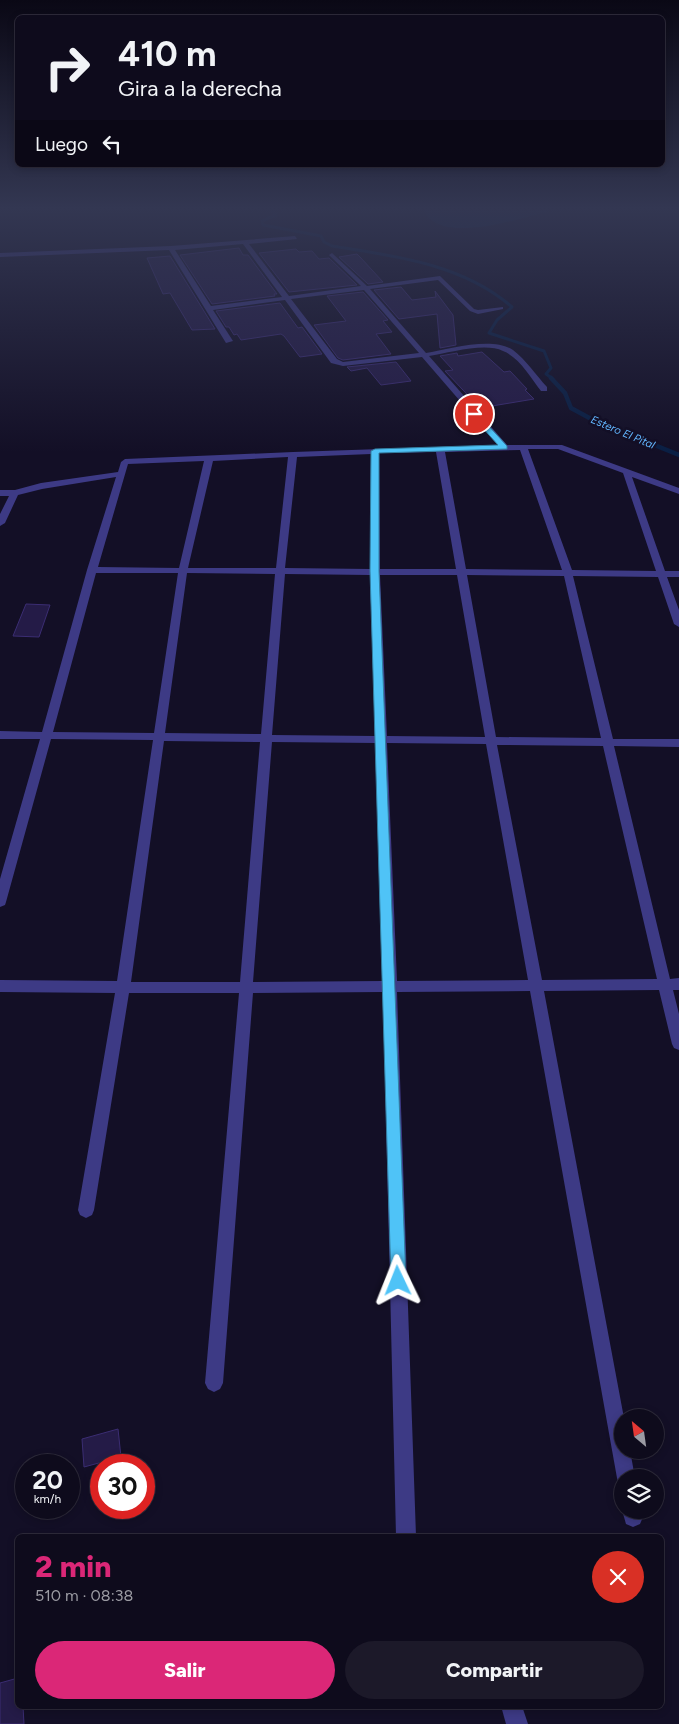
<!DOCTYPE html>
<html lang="es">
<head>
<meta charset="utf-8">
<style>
  :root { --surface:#0e0b1c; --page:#1c1929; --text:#f1f3f6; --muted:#9b9ba3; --line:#2e2b3b; --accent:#db2777 }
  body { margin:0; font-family:Figtree,sans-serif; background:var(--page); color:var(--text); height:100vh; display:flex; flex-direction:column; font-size:19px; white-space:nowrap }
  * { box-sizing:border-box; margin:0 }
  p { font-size:16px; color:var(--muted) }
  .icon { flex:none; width:28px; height:28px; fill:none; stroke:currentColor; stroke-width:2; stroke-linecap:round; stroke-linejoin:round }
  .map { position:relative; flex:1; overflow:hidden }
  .sheet { position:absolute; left:15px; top:1534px; width:649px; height:175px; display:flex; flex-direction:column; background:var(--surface); border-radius:8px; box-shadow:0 2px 8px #0003,0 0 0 1px var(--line) }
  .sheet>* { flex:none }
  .top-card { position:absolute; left:15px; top:15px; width:650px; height:152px; border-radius:8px; box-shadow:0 2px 8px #0003,0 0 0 1px var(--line); background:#0e0b1c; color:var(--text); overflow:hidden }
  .needle { width:32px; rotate:331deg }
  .tools { position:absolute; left:614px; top:1409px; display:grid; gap:10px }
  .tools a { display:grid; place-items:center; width:50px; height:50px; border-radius:50%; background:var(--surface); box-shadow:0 2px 8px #0003,0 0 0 1px var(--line); font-size:25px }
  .speed { position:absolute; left:15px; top:1454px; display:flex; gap:10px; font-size:25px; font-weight:700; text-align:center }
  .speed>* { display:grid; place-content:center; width:65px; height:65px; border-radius:50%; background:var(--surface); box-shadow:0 2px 8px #0003,0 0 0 1px var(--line); line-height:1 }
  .speed small { font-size:12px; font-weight:400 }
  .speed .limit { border:8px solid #d22; background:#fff; color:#111 }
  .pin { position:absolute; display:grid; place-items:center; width:42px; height:42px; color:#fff; margin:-21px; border:2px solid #fff; border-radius:50%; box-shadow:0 1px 5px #0007 }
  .me { position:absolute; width:55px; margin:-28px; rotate:358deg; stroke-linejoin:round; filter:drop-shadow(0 0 4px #0008) }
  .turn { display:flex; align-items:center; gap:18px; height:105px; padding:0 20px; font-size:22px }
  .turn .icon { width:65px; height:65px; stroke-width:2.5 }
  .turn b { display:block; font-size:35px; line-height:42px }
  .then { display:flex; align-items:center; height:48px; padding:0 20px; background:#0003; gap:10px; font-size:19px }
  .round { display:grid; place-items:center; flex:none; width:52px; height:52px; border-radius:26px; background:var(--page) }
  .summary { display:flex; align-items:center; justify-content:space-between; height:85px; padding:0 20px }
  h1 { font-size:30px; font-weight:800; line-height:38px; color:var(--accent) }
  .button { display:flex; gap:10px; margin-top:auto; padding:10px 20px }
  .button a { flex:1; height:58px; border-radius:30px; background:var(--accent); color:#fff; font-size:20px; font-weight:800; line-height:58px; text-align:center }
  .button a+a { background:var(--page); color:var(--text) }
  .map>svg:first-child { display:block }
</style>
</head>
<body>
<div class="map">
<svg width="679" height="1724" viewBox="0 0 679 1724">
  <rect width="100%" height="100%" fill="#130f26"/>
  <path fill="#0a1f44" d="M 424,210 L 554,210 C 525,217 439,247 424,210 Z"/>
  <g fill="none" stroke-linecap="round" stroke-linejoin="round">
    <path stroke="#0a1f44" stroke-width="3" d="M 272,210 L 276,215 L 262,221 L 263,225 L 321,236 L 324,242 L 332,246 C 395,256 463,264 512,307 L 497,320 L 489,333 L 544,351 L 551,368 L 546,374 L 553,379"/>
    <path stroke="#0a1f44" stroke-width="4.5" d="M 551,378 L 565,393 L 571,408 L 595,421 L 679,455"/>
  </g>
  <g fill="#241b47" stroke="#3b2d73">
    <path d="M 239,248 L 243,255 L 248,255 L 277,294 L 274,294 L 275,296 L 212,304 L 180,255 Z"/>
    <path d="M 296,249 L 299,252 L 312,251 L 319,259 L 329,258 L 357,285 L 289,292 L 259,253 Z"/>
    <path d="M 357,254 L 361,258 L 383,282 L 368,284 L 339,257 Z"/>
    <path d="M 170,256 L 215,329 L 192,330 L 170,293 L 163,294 L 147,258 Z"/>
    <path d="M 401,287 L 412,300 L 436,297 L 435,291 L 453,315 L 456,345 L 440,348 L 437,314 L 399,319 L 374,290 Z"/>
    <path d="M 363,292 L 388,320 L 383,321 L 392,332 L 376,334 L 391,354 L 343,360 L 338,358 L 314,325 L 346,321 L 327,296 Z"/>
    <path d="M 280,303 L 298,328 L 302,327 L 322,354 L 300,357 L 284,336 L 281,334 L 241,340 L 237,334 L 234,335 L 229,327 L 226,327 L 216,311 Z"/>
    <path d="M 482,352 L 504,372 L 510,371 L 527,389 L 525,390 L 534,399 L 480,408 L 445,371 L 453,370 L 440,356 L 457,353 L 458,356 Z"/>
    <path d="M 396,362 L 411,381 L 381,385 L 367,368 L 351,371 L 347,367 Z"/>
    <path d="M 26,604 L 50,605 L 39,637 L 13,636 Z"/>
    <path d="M 118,1429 L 121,1457 L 84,1467 L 82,1439 Z"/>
    <path d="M 18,1678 L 18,1706 L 23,1706 L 24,1724 L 0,1724 L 0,1683 Z"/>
  </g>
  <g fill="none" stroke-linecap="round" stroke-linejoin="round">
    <g fill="#3d3a85" fill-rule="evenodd">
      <path d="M 295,236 L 297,239 L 249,244 L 289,296 L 361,286 L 330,256 L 329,255 L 332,253 L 367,286 L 440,276 L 474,309 L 478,310 L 503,307 L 503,309 L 478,314 L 470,311 L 438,280 L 370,289 L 426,353 C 448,349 493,336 513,350 C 526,360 536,375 547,387 L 547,391 L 541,391 C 531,378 519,357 503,351 C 485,342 449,353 429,356 L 507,445 L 562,445 L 679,488 L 679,494 L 632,477 L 665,571 L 679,571 L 679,577 L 667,577 L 679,610 L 679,627 L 674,624 L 658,577 L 573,576 L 613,739 L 679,739 L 679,747 L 614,746 L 670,979 L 679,978 L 679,990 L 673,990 L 679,1014 L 679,1050 L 674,1048 L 672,1044 L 659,990 L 544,991 L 624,1418 L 622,1418 L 622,1450 L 630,1450 L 635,1478 L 622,1478 L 622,1486 L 619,1485 L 617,1478 L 530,991 L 397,992 L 416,1536 L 396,1536 L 383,992 L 253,993 L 223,1383 L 220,1389 L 214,1392 L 208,1389 L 205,1383 L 239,993 L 129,993 L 94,1210 L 92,1215 L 86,1218 L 80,1215 L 78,1210 L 115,993 L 0,992 L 0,980 L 117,981 L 153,740 L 51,739 L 6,902 L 5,905 L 0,907 L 0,879 L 40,739 L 0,739 L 0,731 L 42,732 L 87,570 L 116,477 L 42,489 L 18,495 L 5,523 L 0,526 L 0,514 L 9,496 L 0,496 L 0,490 L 15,490 L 41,483 L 118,472 L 121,462 L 125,459 L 293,452 L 498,445 L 422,357 L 343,366 L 331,363 L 285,300 L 213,310 L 233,341 L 226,343 L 169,250 L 0,257 L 0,253 L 171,246 ZM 243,244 L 282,297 L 211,306 L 175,250 ZM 364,290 L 419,353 L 343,362 L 337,359 L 291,299 ZM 528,449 L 558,449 L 623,473 L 656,571 L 572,570 ZM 520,450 L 562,570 L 466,569 L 445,452 ZM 436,452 L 456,569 L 380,569 L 379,453 ZM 371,454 L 370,569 L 285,568 L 297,457 ZM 288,457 L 276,568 L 188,568 L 213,461 ZM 204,461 L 179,568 L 98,567 L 128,464 ZM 96,573 L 178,573 L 154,733 L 53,732 ZM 187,573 L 275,574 L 261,734 L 165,733 ZM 285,574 L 370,575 L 375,736 L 272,735 ZM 380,575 L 457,575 L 485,737 L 387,736 ZM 467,575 L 564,576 L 601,738 L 496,737 ZM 164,741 L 260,742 L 240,982 L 131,982 ZM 272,742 L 376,743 L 383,981 L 253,982 ZM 387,743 L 486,744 L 528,980 L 397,981 ZM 497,745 L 603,746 L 657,979 L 542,980 Z"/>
      <path d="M 622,1510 L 642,1510 L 643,1517 L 640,1524 L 633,1527 L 626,1524 Z"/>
      <path d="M 501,1706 L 522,1706 L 528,1724 L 506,1724 Z"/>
    </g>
  </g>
  <linearGradient id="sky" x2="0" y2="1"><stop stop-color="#0a0815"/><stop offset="0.46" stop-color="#333752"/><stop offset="1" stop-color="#333752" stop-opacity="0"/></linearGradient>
  <rect width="679" height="452" fill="url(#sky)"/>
  <path fill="#4fc3f7" stroke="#337fa1" d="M 472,413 L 477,413 L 507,446 L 507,449 L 379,453 L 379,571 L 406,1281 L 404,1286 L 398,1289 L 393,1286 L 391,1281 L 370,571 L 371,451 L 375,449 L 498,445 L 472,416 Z"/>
  <g text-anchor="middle" stroke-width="5" stroke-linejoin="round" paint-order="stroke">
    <g font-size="11" font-style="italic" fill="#62b6ff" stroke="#130f26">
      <text transform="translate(623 432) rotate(23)" y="4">Estero El Pital</text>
    </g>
  </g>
</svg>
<div class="tools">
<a><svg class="needle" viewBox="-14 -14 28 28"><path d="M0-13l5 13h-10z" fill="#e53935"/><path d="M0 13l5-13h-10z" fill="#9b9ba3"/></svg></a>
<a><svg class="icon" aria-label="layers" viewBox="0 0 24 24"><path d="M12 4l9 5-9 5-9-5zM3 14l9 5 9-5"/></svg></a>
</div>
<div class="speed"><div>20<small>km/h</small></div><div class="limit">30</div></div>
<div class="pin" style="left:474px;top:414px;background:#d93025"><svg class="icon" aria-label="arrive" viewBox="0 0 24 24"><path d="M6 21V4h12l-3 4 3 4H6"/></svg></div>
<svg class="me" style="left:398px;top:1281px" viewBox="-20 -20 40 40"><path d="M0-17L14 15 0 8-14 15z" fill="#4fc3f7" stroke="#fff" stroke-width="4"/></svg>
<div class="top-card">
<div class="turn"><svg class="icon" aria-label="right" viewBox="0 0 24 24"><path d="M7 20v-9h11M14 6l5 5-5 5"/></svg><div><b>410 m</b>Gira a la derecha</div></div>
<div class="then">Luego<svg class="icon" aria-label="left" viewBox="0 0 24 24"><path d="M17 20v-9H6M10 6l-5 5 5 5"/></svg></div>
</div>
<section class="sheet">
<div class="summary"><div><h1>2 min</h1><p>510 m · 08:38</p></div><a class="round" style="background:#d93025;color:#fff"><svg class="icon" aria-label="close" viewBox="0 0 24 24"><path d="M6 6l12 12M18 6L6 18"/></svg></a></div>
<div class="button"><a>Salir</a><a>Compartir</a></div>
</section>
</div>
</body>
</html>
